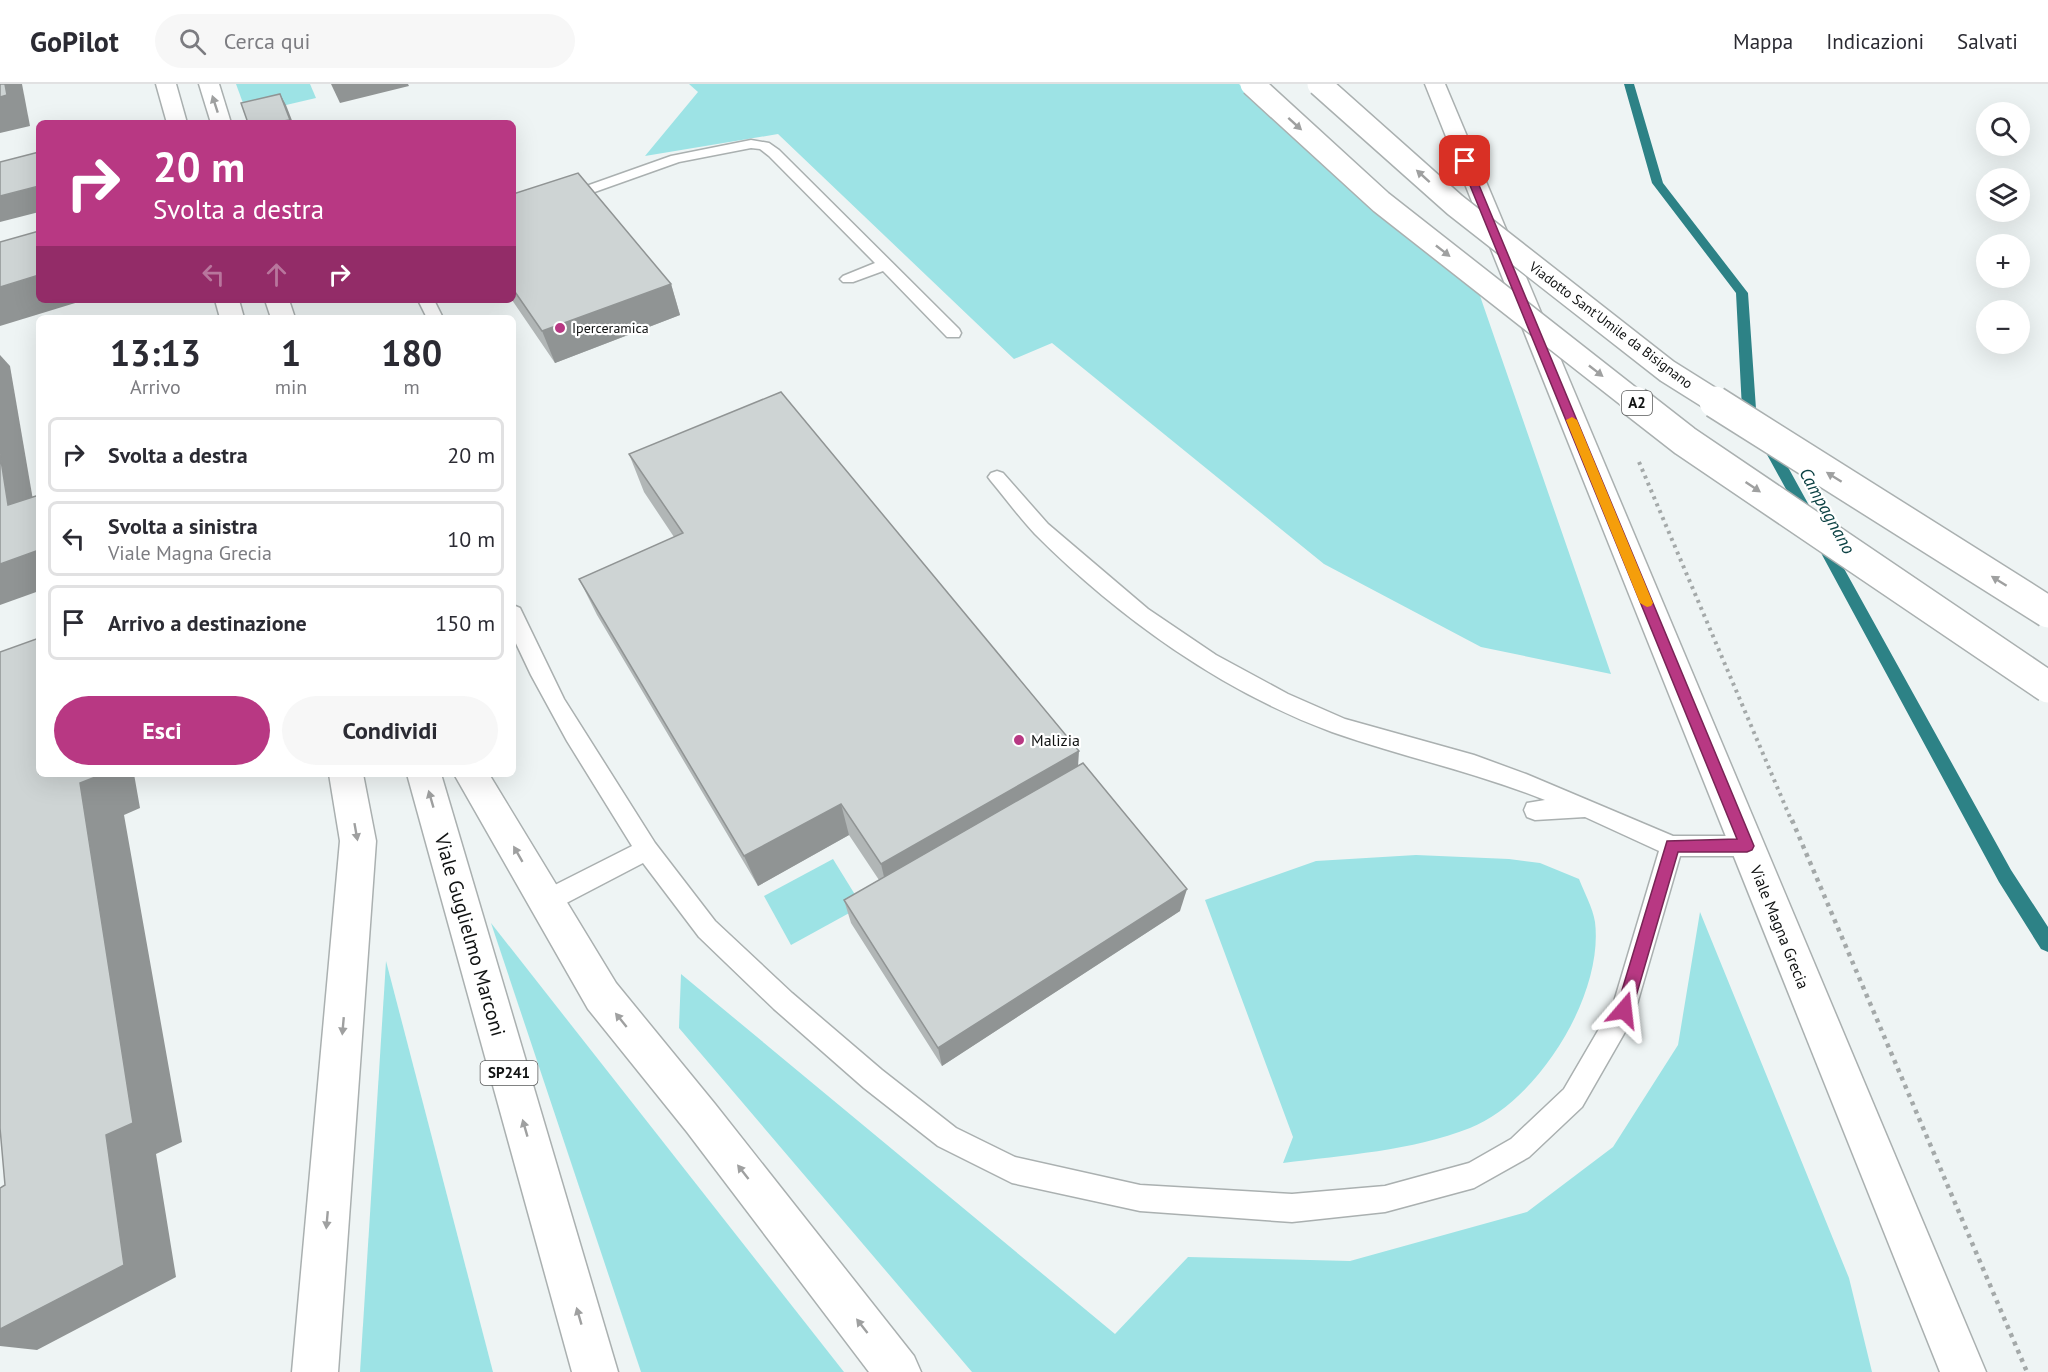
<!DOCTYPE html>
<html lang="it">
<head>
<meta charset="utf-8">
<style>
  :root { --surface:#fff; --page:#f7f7f7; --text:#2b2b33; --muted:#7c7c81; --line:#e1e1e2; --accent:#b83883 }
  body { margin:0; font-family:"PT Sans",sans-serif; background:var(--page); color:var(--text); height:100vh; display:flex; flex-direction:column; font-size:22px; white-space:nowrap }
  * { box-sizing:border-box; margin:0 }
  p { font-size:20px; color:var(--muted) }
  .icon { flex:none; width:33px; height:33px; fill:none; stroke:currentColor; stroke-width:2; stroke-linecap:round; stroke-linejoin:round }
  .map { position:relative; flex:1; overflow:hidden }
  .drawer { position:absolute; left:36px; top:231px; width:480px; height:462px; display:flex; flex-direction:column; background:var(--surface); border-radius:9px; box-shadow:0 6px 24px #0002 }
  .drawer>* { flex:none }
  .hud { position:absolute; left:36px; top:36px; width:480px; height:183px; border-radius:9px; box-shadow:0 6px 24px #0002; background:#b83883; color:#fff; overflow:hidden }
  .controls { position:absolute; left:1976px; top:18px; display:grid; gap:12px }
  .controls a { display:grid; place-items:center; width:54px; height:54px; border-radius:50%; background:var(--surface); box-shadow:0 6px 24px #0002; font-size:30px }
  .pin { position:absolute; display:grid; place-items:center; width:51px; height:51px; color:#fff; margin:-26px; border-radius:12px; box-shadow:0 3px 9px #0006 }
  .me { position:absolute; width:66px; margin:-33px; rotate:17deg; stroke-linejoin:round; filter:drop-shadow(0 0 4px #0008) }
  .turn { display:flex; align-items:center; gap:21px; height:126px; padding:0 18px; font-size:27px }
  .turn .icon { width:78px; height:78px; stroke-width:2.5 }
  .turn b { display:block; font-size:42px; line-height:51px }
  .lanes { display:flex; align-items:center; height:57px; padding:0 18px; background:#0003; justify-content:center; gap:30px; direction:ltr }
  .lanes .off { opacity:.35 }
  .eta { display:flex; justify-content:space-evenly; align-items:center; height:102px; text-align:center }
  .eta b { font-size:36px; font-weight:700; line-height:42px }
  .button { display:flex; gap:12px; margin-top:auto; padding:12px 18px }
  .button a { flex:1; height:69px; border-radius:36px; background:var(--accent); color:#fff; font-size:24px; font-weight:700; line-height:69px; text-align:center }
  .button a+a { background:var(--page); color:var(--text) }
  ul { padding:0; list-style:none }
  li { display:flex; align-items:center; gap:18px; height:75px; margin:0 12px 9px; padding:0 6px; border:3px solid var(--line); border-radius:9px }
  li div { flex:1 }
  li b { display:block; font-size:22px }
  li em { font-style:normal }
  header { display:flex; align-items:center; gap:36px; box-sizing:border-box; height:84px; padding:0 30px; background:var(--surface); border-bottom:2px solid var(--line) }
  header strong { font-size:28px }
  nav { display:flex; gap:33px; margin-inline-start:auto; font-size:21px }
  .search { width:420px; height:54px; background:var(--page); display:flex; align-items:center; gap:15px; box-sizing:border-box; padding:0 21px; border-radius:33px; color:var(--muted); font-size:22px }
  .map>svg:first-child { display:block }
</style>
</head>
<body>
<header>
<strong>GoPilot</strong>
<div class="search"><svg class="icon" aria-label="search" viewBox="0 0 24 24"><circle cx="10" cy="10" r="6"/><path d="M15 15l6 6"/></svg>Cerca qui</div>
<nav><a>Mappa</a><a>Indicazioni</a><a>Salvati</a></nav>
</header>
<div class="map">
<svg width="2048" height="1288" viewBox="0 0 2048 1288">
  <rect width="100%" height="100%" fill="#eef4f4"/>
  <g fill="#9de3e5">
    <path d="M 236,0 L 310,0 L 316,14 L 247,30 Z"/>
    <path d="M 689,0 L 1239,0 L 1273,34 L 1479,209 L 1611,590 L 1481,563 L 1324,480 L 1052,259 L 1014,275 L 778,50 L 645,72 L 698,8 Z"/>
    <path d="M 1416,771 L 1509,775 L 1540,779 L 1579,795 C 1584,808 1593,824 1595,838 C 1604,911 1538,1017 1470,1044 C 1412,1067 1344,1071 1283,1079 L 1293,1053 L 1205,816 L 1316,777 Z"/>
    <path d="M 833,775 L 862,822 L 791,861 L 764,812 Z"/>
    <path d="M 1700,828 L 1849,1194 L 1872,1288 L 972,1288 L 679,944 L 681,890 L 1115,1250 L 1188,1173 L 1350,1177 L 1527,1128 L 1613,1063 L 1678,961 Z"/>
    <path d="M 491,839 L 844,1288 L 641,1288 Z"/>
    <path d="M 386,877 L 493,1288 L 360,1288 Z"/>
  </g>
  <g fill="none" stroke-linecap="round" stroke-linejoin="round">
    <g fill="#2d8286" fill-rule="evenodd">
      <path d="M 1624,0 L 1634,0 L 1663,99 L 1748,209 L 1756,325 L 1816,434 L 1814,438 L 1804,438 L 1742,325 L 1736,209 L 1652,99 Z"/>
      <path d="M 1821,451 L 1826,452 L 2011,786 L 2048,843 L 2048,868 L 2041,865 L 1999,798 L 1814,456 Z"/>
    </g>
    <g stroke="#aab0b0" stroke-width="3">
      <g id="lane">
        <path d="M 751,56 L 769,59 L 779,66 L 959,245 L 961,249 L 959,253 L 947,253 L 883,187 L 853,198 L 843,198 L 840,195 L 843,192 L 875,179 L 769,72 L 760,65 L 751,64 L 679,78 L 513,137 L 513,128 L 671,72 Z"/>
        <path d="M 418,216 L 434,216 L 443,234 L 427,234 Z"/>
        <path d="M 997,387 L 1003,389 L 1048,440 L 1148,525 L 1216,571 L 1288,610 L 1345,635 L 1474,671 L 1526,690 L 1673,752 L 1747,752 L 1755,755 L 1758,762 L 1755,769 L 1747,772 L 1680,772 L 1633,934 L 1582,1023 L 1529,1073 L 1474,1104 L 1385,1128 L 1292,1138 L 1140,1127 L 1012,1099 L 938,1062 L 864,1004 L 774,925 L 699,853 L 643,779 L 553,826 L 545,829 L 537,826 L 533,818 L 537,810 L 632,762 L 567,657 L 531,591 L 513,553 L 513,521 L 520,524 L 564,615 L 655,759 L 715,837 L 792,909 L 882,986 L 956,1044 L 1015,1073 L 1140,1101 L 1292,1110 L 1385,1102 L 1469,1079 L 1511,1055 L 1564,1005 L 1613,921 L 1659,767 L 1585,733 L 1535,736 L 1527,733 L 1524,726 L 1527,719 L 1545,716 C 1475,688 1403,673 1332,648 C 1221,607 1118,533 1035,450 C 1019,433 1006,415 991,397 L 988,393 L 991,389 Z"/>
      </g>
    </g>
    <g stroke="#aab0b0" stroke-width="3">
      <path id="secondary" d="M 1425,0 L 1445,0 L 1986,1288 L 1940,1288 Z"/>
    </g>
    <g stroke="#aab0b0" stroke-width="3">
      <g id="primary">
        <path d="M 156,0 L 176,0 L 187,39 L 167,39 Z"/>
        <path d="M 199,0 L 219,0 L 231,39 L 211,39 Z"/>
        <path d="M 215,216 L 239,216 L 244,234 L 220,234 Z"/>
        <path d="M 265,216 L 289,216 L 295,234 L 271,234 Z"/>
        <path d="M 329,690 L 363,690 L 376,757 L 338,1288 L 292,1288 L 340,757 Z"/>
        <path d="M 407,690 L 441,690 L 618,1288 L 572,1288 Z"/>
        <path d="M 454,690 L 489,690 L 616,899 L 715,1020 L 914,1272 L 921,1288 L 869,1288 L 687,1048 L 588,925 Z"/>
      </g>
    </g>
    <path stroke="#a4a9a9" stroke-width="4" stroke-dasharray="3 4.5" stroke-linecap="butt" d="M 1639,378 L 1792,738"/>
    <path stroke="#a4a9a9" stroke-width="4.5" stroke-dasharray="4 5" stroke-linecap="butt" d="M 1792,736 L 2027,1288"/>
    <use href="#lane" fill="#fff" fill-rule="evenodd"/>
    <use href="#secondary" fill="#fff" fill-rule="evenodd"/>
    <use href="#primary" fill="#fff" fill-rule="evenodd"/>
    <g stroke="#aab0b0" stroke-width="26" stroke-linecap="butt">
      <g id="highway-bridge-far1">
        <path d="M 1252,0 L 1381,118 L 1637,319"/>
        <path d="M 1319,0 L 1455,121 L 1667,287 L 1718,319"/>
      </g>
    </g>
    <g stroke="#aab0b0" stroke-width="34" stroke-linecap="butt">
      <g id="highway-bridge">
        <path d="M 1635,318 L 1685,357 L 2048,603"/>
        <path d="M 1715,318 L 2048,528"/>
      </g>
    </g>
    <use href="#highway-bridge-far1" stroke="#fff" stroke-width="23"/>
    <use href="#highway-bridge" stroke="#fff" stroke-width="31"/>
  </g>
  <g fill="#b1b6b6">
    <path d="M 513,110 L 671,200 L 680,231 L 555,279 L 512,216 L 513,216 Z"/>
    <path d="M 629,370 L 1078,682 L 1180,827 L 942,982 L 851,839 L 844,816 L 879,796 L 849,751 L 758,802 L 597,531 L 579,495 L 674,453 L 644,408 Z"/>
  </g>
  <g fill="#909494">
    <path d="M 5,0 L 22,0 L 30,42 L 0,49 L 0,13 Z"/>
    <path d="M 331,0 L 408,0 L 409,2 L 340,19 Z"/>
    <path d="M 280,10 L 286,21 L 293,39 L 270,39 Z"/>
    <path d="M 39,102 L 39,128 L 0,138 L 0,112 Z"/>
    <path d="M 39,191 L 39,216 L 85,216 L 0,242 L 0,203 Z"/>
    <path d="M 671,200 L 680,231 L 555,279 L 542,247 Z"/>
    <path d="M 0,271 L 10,282 L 39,451 L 8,421 L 0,370 Z"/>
    <path d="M 39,466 L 39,507 L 0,521 L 0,480 Z"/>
    <path d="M 1079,667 L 1077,700 L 888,810 L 881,780 Z"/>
    <path d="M 98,690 L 134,690 L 140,724 L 124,731 L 182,1058 L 156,1070 L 176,1193 L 37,1266 L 0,1262 L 0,1245 L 106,1051 L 80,699 Z"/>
    <path d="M 841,720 L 849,751 L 758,802 L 744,772 Z"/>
    <path d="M 1187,805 L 1180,827 L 942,982 L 938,964 Z"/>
  </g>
  <g fill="#ced4d4" stroke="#909494" stroke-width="1.5">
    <path d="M 0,0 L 5,0 L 7,11 L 0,13 Z"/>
    <path d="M 280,10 L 290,36 L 270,39 L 248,39 L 241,19 Z"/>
    <path d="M 39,68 L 39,102 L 0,112 L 0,78 Z"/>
    <path d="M 578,89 L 671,200 L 542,247 L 513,205 L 513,110 Z"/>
    <path d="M 39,147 L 39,191 L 0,203 L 0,158 Z"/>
    <path d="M 781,308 L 1079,667 L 881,780 L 841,720 L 744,772 L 579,495 L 683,449 L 629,370 Z"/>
    <path d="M 0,370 L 8,421 L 39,411 L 39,466 L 0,480 Z"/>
    <path d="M 39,554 L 39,690 L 98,690 L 98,692 L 80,699 L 133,1039 L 106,1051 L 124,1181 L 0,1245 L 0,1104 L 5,1101 L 0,1044 L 0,568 Z"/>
    <path d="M 1083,679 L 1187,805 L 938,964 L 844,816 Z"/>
  </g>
  <defs><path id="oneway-solid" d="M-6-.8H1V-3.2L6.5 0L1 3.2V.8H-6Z" transform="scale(1.5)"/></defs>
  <g fill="#9fa0a0">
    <use href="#oneway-solid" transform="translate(215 20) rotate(-108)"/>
    <use href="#oneway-solid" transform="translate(1295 40) rotate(42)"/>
    <use href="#oneway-solid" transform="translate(1423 92) rotate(-138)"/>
    <use href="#oneway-solid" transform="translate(1443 167) rotate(38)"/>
    <use href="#oneway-solid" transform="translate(1596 287) rotate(38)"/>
    <use href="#oneway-solid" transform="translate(1834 393) rotate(-148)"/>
    <use href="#oneway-solid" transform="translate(1753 403) rotate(34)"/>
    <use href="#oneway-solid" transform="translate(1999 497) rotate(-148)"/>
    <use href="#oneway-solid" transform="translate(431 715) rotate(-106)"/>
    <use href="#oneway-solid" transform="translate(356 748) rotate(80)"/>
    <use href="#oneway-solid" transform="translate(518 770) rotate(-120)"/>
    <use href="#oneway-solid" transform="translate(621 936) rotate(-129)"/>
    <use href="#oneway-solid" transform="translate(343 942) rotate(95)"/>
    <use href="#oneway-solid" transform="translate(525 1044) rotate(-106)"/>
    <use href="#oneway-solid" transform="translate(743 1088) rotate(-128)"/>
    <use href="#oneway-solid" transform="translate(327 1136) rotate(95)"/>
    <use href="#oneway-solid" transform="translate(579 1232) rotate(-106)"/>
    <use href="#oneway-solid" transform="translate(862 1242) rotate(-128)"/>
  </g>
  <path fill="#b83883" stroke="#782455" stroke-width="1.5" d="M 1462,75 L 1469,77 L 1754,762 L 1752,766 L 1747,768 L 1678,768 L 1632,926 L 1630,931 L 1624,933 L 1618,931 L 1616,926 L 1667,757 L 1737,755 L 1460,77 Z"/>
  <path fill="#f59e0b" d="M 1572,333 L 1577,336 L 1653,519 L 1651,522 L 1647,523 L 1640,519 L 1566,336 Z"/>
  <g fill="#b83883" stroke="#fff" stroke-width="2">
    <circle cx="560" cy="244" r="6"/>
    <circle cx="1019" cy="656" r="6"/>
  </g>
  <g text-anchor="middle" stroke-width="4.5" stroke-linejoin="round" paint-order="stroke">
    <g font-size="14" fill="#101212" stroke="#fff">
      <text transform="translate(1611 241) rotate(37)" y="5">Viadotto Sant'Umile da Bisignano</text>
    </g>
    <g font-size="14" fill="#101212" stroke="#fff" text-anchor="start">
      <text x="572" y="249">Iperceramica</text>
    </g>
    <g fill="#fff" stroke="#585959" stroke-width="1.5">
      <rect x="1622" y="307" width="30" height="24" rx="4.5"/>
      <rect x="480.5" y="977" width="57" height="24" rx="4.5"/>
    </g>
    <g font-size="15" font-weight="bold" fill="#101212">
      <text x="1637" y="324">A2</text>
      <text x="509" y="994">SP241</text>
    </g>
    <g font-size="16" fill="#101212" stroke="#fff" text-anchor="start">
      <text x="1031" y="662">Malizia</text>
    </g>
    <g font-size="16" fill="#101212" stroke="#fff">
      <text transform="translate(1780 843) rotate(68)" y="6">Viale Magna Grecia</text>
    </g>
    <g font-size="18" font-style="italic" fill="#0b4143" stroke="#fff">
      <text transform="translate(1827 427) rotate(61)" y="6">Campagnano</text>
    </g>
    <g font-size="20" fill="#101212" stroke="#fff">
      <text transform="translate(470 851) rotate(74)" y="7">Viale Guglielmo Marconi</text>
    </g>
  </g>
</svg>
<div class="controls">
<a><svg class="icon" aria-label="search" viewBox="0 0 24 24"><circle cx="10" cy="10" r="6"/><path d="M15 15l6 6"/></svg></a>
<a><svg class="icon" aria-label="layers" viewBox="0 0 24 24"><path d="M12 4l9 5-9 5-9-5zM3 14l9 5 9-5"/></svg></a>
<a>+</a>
<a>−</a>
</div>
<div class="pin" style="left:1465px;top:77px;background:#d93025"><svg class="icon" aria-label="arrive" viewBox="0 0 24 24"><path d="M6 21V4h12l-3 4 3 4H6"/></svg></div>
<svg class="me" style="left:1624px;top:926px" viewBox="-20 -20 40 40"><path d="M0-17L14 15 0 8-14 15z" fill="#b83883" stroke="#fff" stroke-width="4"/></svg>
<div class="hud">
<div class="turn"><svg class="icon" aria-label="right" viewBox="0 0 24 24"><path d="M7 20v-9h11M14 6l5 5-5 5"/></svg><div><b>20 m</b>Svolta a destra</div></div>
<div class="lanes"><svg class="icon off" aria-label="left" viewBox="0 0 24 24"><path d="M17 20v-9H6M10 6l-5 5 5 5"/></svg><svg class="icon off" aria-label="ahead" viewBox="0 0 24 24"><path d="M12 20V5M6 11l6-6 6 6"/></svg><svg class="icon" aria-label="right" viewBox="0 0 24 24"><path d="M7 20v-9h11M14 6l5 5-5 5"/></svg></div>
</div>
<section class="drawer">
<div class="eta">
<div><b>13:13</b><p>Arrivo</p></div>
<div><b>1</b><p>min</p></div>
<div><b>180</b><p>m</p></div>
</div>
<ul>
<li><svg class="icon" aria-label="right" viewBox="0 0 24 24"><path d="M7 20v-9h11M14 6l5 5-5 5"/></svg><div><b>Svolta a destra</b></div><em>20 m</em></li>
<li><svg class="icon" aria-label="left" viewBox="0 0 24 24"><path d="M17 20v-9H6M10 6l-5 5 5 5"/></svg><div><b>Svolta a sinistra</b><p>Viale Magna Grecia</p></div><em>10 m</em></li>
<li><svg class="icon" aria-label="arrive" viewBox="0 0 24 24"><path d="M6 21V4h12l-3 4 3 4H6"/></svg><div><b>Arrivo a destinazione</b></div><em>150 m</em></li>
</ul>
<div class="button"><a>Esci</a><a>Condividi</a></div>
</section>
</div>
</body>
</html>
